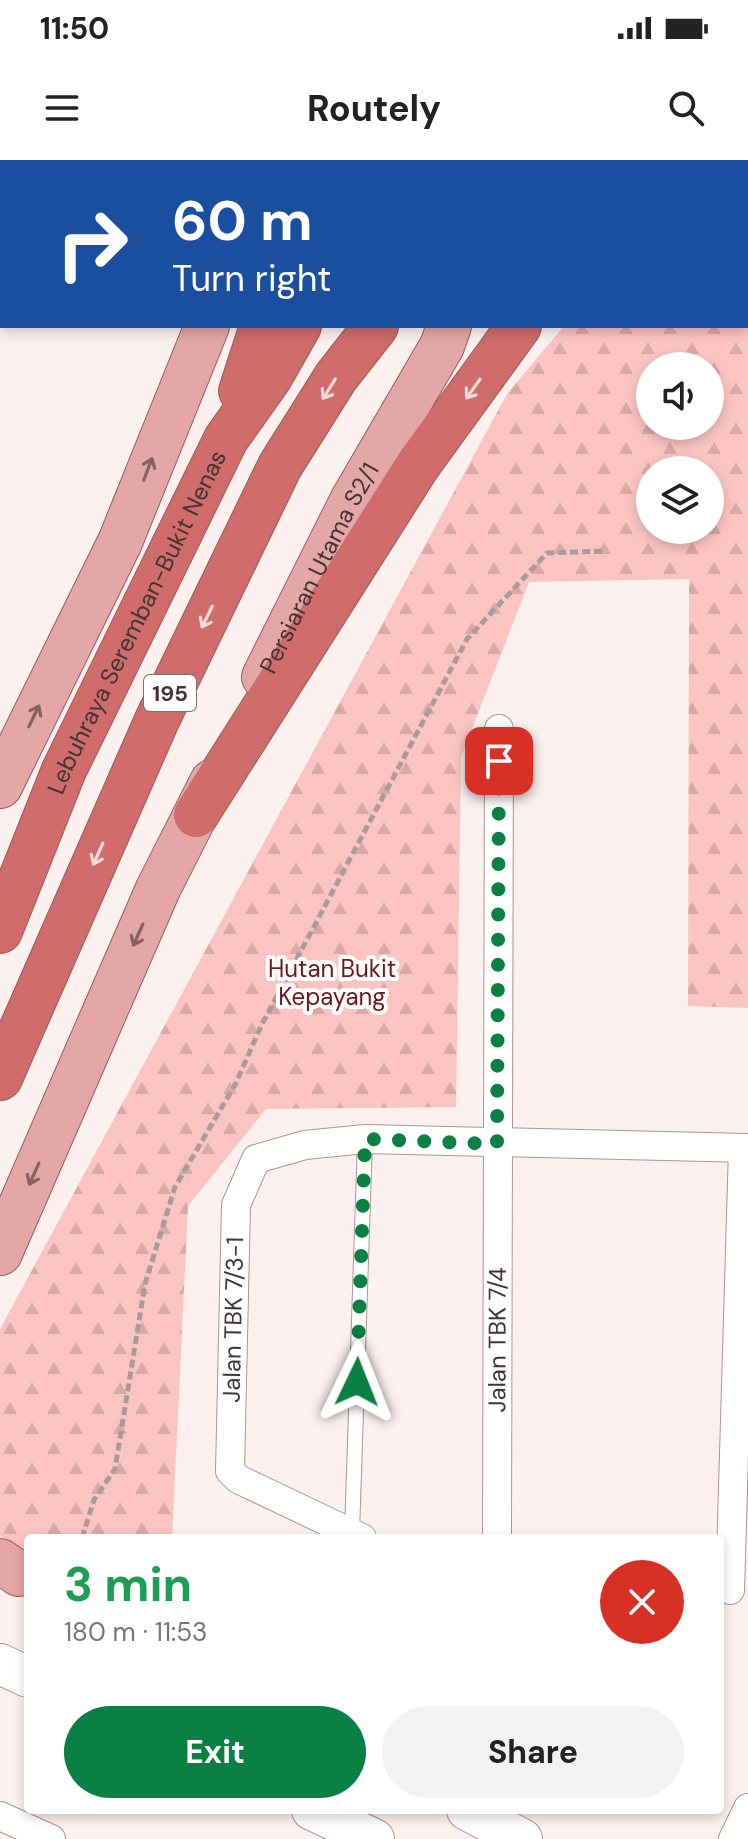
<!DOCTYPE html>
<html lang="en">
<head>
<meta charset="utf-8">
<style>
  :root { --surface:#fff; --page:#f2f2f2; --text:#222; --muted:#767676; --accent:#0b8043 }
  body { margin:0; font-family:"DM Sans",sans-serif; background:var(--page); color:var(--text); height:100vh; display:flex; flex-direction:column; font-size:30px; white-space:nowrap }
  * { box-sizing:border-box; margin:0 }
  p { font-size:26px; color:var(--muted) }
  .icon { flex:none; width:44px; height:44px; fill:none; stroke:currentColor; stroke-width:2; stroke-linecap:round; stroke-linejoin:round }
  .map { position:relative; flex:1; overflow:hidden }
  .details { position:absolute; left:24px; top:1374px; width:700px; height:280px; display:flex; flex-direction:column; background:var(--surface); border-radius:8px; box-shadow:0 4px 12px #0003 }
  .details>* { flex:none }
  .top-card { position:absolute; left:0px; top:0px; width:748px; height:168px; box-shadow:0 4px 12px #0003; background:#1a4fa0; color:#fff; overflow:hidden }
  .buttons { position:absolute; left:636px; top:192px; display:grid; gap:16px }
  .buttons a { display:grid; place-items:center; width:88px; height:88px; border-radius:50%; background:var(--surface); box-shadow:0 4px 12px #0003; font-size:40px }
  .pin { position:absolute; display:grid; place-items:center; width:68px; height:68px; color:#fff; margin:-34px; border-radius:16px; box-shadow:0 4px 12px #0006 }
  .me { position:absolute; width:88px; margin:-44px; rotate:2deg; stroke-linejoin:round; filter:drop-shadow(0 0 6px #0008) }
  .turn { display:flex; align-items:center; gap:28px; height:168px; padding:0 40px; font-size:36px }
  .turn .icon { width:104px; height:104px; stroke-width:2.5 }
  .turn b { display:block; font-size:56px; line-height:68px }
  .round { display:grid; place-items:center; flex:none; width:84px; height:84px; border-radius:42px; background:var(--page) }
  .overview { display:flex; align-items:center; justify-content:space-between; height:136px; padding:0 40px }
  h1 { font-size:48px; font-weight:700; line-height:60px; color:#1e9e55 }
  .button { display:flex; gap:16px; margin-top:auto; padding:16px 40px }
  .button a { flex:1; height:92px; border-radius:48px; background:var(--accent); color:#fff; font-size:32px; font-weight:700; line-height:92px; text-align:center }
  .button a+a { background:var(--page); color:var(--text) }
  .status { display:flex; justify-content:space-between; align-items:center; height:56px; padding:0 40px; background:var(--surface); direction:ltr }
  .status svg { height:22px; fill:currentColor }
  header { display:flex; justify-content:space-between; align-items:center; height:104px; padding:0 40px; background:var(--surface); font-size:36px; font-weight:700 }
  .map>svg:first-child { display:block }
</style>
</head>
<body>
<div class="status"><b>11:50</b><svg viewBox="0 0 49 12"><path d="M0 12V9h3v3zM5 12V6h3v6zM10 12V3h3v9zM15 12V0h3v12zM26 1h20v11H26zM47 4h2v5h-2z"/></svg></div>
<header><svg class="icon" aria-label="menu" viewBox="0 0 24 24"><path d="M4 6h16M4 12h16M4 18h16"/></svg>Routely<svg class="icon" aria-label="search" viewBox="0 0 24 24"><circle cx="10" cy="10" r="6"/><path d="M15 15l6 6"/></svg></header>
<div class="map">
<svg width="748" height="1679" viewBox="0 0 748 1679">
  <defs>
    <pattern id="forest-firs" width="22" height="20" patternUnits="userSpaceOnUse" patternTransform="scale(2)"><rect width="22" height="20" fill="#fcc4c0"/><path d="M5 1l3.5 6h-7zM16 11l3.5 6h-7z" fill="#d9a9a6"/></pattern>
  </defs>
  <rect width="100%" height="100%" fill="#fdf1f0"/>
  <path fill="url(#forest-firs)" fill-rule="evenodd" d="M 723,0 L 748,0 L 748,848 L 688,846 L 689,419 L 529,422 L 461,597 L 456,947 L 266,949 L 188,1046 L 172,1378 L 28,1378 L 28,1392 L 0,1376 L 0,1169 L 507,234 L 564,166 L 746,166 L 746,2 L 720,2 ZM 650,206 L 710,206 L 710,266 L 650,266 ZM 650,310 L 710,310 L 710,370 L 650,370 Z"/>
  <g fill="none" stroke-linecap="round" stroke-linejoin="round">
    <g stroke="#af9391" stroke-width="16">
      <path id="lane" d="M 352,1373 L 365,979"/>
    </g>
    <g stroke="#af9391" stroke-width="30">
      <g id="street">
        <path d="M 195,0 L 195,2"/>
        <path id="s1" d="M 362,1378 L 238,1319 L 230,1311 L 236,1045 L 256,999 L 305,985 L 365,979 L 748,988"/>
        <path id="s2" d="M 497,1378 L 499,569"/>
        <path d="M 730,1430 L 743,988"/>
        <path d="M 0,1656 L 51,1679"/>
        <path d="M 733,1679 L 748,1648"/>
      </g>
    </g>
    <g stroke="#af9391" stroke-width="42">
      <g id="secondary">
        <path d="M 0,1504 L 28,1517"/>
        <path d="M 312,1650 L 374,1679"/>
        <path d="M 467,1650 L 522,1679"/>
      </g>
    </g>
    <g stroke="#9e5957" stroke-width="46">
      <g id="primary">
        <path d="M 278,2 L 279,0"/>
        <path id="s3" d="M 264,517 L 353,339 L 442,186 L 449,166"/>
        <path d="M 0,626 L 120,382 L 207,166"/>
        <path d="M 0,1093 L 158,729 L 212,622"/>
        <path d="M 0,1401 L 19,1414"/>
      </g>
    </g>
    <g stroke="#9e5957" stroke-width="46">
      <g id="highway">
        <path d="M 325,2 L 326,0"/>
        <path d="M 433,2 L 435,0"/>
        <path d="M 521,2 L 523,0"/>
        <path d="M 676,2 L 678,0"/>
        <path d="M 241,231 L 262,166"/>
        <path d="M 196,655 L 418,305 L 519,166"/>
        <path id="s4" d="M 0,771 L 64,610 L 226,279 L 270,217 L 299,166"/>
        <path d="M 0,918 L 157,560 L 280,306 L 336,217 L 376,166"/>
      </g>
    </g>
    <path stroke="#a99d9c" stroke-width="5" stroke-dasharray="8 4" stroke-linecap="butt" d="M 82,1378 L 94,1340 L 115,1309 L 145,1124 L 175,1027 L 236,923 L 261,866 L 467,479 L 547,393 L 606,391"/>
    <use href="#lane" stroke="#fff" stroke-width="14"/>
    <use href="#street" stroke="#fff" stroke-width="28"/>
    <use href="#secondary" stroke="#fff" stroke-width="40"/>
    <use href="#primary" stroke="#e3a7a5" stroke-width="44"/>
    <use href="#highway" stroke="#d06c69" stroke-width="44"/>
  </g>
  <defs><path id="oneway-shaft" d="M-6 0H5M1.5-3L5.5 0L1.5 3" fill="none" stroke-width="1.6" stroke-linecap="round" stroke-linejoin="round" transform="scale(2)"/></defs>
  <g stroke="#f3dada">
    <use href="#oneway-shaft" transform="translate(329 229) rotate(122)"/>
    <use href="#oneway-shaft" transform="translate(473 229) rotate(126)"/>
    <use href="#oneway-shaft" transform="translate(207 457) rotate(116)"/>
    <use href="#oneway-shaft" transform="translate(98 694) rotate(114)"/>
  </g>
  <g stroke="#826362">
    <use href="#oneway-shaft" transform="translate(148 309) rotate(-69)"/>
    <use href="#oneway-shaft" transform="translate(34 556) rotate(-64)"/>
    <use href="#oneway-shaft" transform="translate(138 775) rotate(114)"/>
    <use href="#oneway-shaft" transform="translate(34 1014) rotate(114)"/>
  </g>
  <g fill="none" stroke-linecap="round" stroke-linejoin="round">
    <path stroke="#0b8043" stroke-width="14" stroke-dasharray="0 25.2" d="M 357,1222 L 365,979 L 497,984 L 499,601"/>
  </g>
  <g text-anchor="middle" stroke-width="8" stroke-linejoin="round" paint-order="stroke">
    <rect fill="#fff" stroke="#7a7272" stroke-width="2" x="144" y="515" width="52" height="36" rx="6"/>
    <g font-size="22" font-weight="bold" fill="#413535">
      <text x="170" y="541">195</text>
    </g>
    <g font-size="24" fill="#413535" stroke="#fff">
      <text dy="8" stroke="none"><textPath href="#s3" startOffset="122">Persiaran Utama S2/1</textPath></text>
      <text dy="8" stroke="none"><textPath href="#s4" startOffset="338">Lebuhraya Seremban-Bukit Nenas</textPath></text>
      <text dy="8" stroke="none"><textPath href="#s1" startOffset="300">Jalan TBK 7/3-1</textPath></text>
      <text dy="8" stroke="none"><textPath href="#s2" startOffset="198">Jalan TBK 7/4</textPath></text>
    </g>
    <g font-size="24" fill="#6d171c" stroke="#fff">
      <text x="332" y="817">Hutan Bukit<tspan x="332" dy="28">Kepayang</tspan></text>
    </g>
  </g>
</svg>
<div class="buttons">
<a><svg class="icon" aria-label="sound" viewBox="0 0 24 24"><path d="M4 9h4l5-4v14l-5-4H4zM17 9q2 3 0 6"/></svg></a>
<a><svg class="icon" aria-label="layers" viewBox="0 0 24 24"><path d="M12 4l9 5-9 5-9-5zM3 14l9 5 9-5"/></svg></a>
</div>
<div class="pin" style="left:499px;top:601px;background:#d93025"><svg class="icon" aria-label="arrive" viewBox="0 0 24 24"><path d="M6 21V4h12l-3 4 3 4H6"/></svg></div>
<svg class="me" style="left:357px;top:1222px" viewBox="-20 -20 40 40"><path d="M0-17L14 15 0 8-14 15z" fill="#0b8043" stroke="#fff" stroke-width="4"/></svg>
<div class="top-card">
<div class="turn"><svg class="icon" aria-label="right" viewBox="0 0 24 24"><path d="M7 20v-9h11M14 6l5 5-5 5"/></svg><div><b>60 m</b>Turn right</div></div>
</div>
<section class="details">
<div class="overview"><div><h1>3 min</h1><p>180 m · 11:53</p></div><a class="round" style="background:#d93025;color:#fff"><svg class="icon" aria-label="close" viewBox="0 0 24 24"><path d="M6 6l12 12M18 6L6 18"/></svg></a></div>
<div class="button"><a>Exit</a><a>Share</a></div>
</section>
</div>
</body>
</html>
